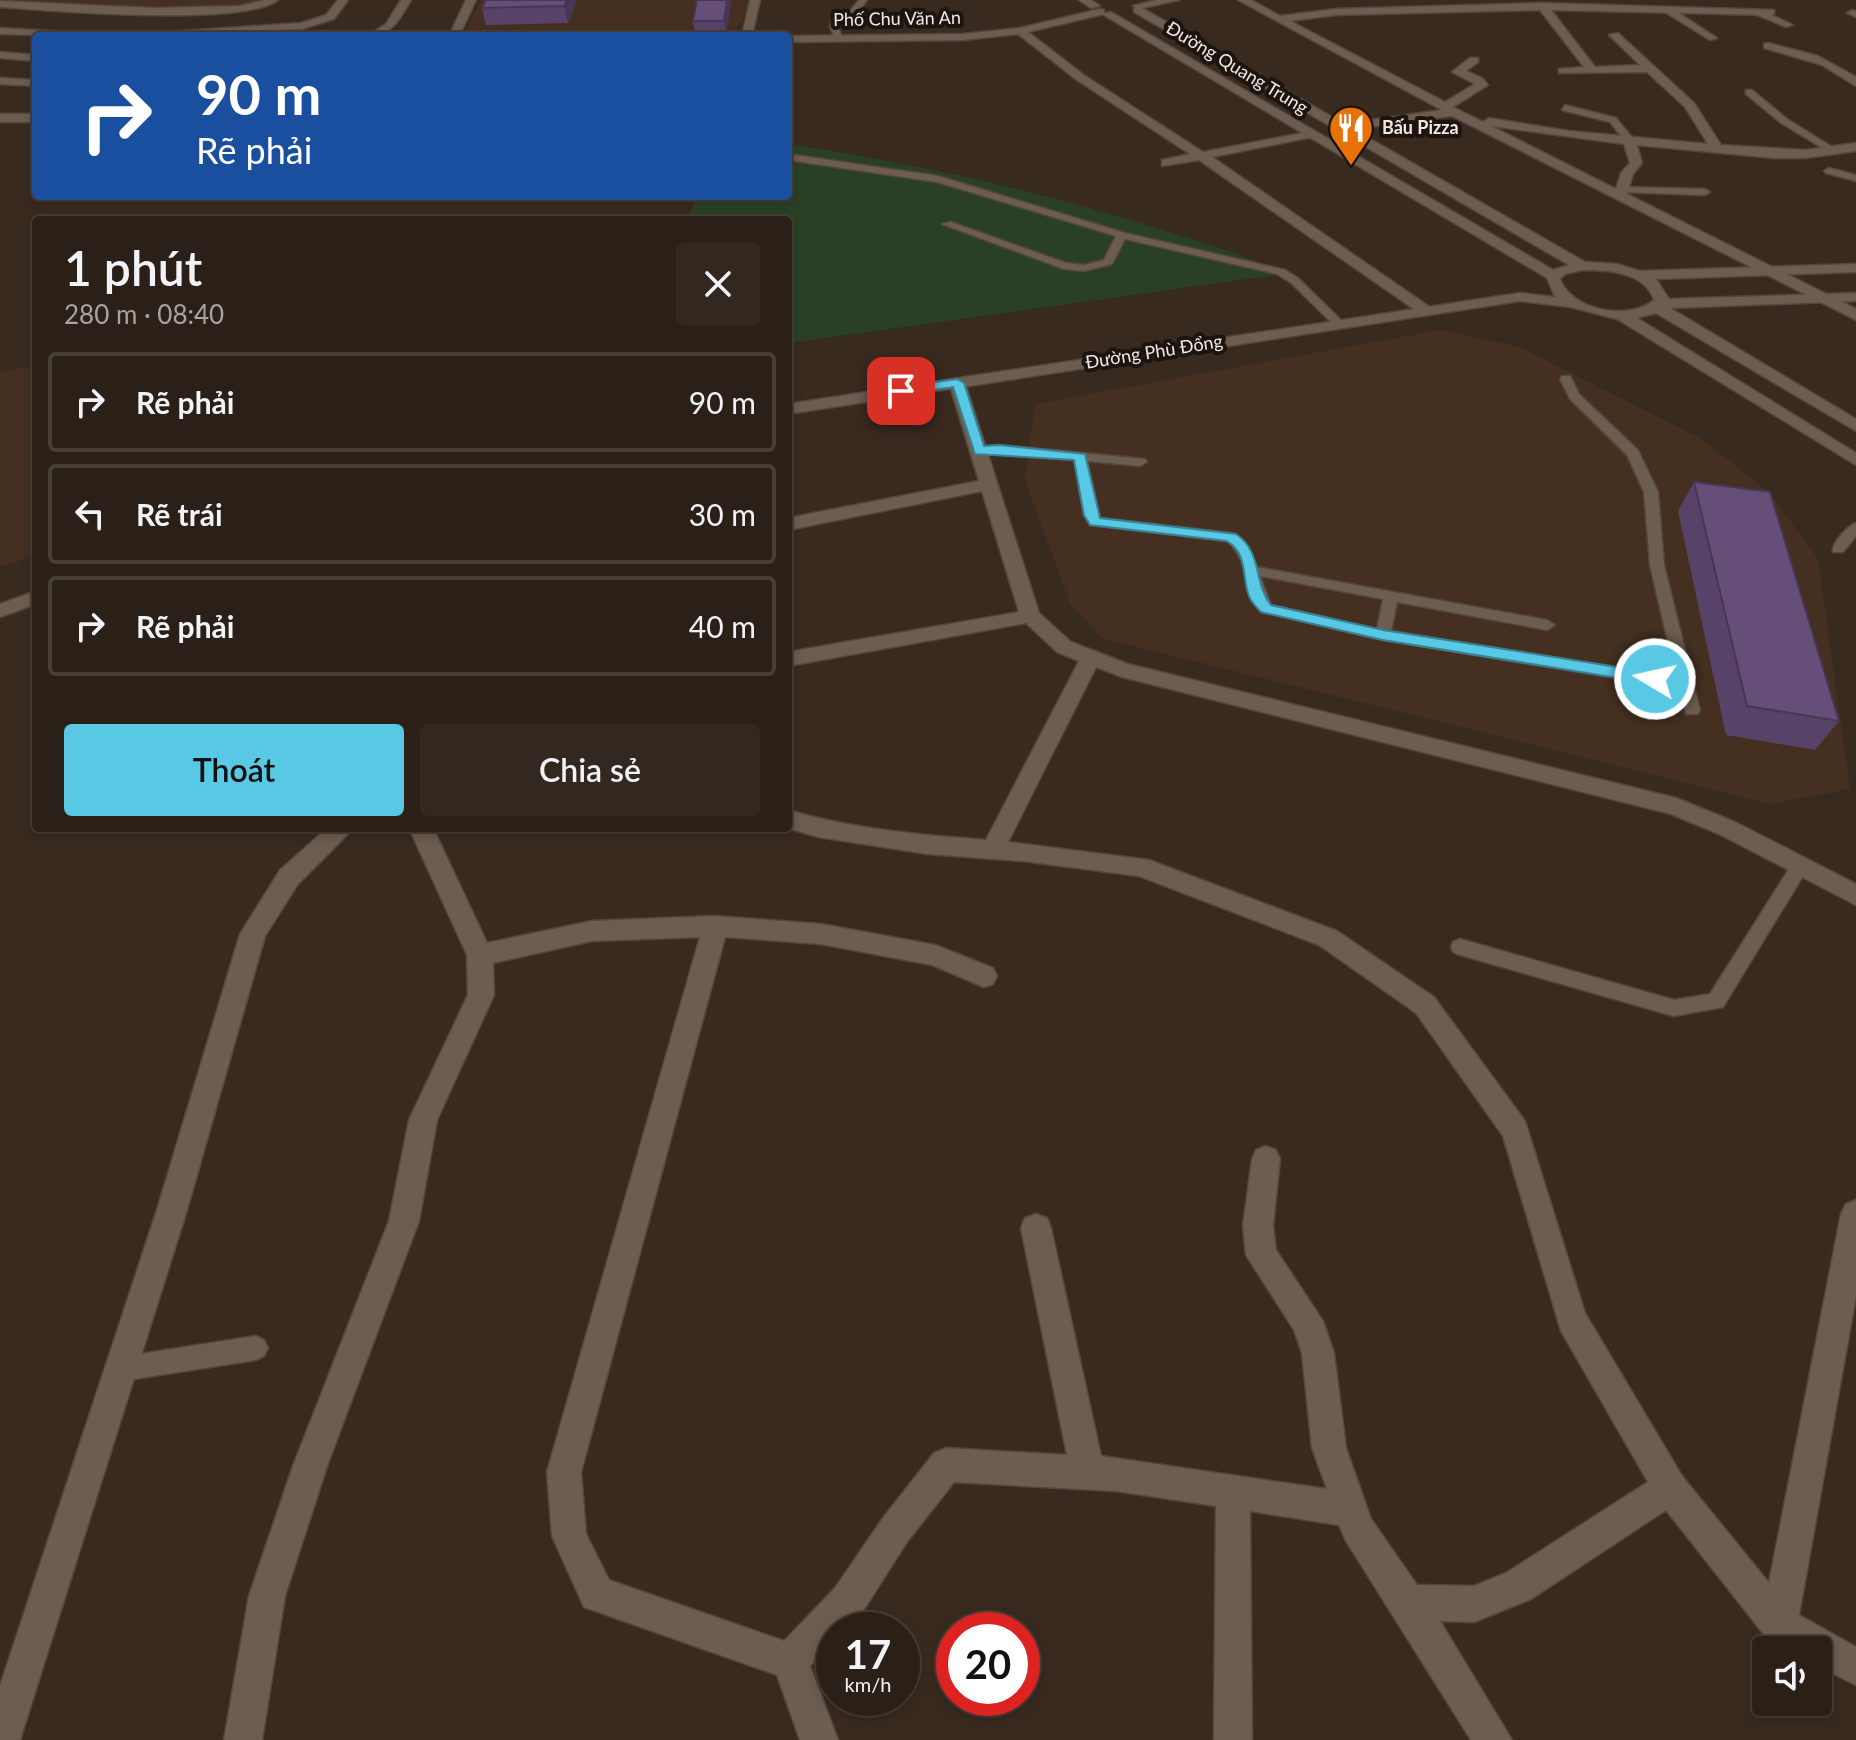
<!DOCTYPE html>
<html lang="vi">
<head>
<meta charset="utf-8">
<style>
  :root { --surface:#2b2017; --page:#332820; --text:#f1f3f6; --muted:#a6a3a1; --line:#473e36; --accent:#58c8e4 }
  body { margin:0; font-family:Lato,sans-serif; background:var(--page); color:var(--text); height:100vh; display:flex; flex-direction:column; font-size:30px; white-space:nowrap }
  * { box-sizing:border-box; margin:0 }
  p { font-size:26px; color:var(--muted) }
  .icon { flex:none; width:44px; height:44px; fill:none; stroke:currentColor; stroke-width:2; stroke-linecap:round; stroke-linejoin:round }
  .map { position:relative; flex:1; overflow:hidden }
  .sheet { position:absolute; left:32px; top:216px; width:760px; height:616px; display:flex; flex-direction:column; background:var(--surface); border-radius:8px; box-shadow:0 4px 12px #0003,0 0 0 2px var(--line) }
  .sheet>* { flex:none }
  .banner { position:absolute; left:32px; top:32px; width:760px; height:168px; border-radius:8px; box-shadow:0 4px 12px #0003,0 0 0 2px var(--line); background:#1a4fa0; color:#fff; overflow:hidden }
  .fabs { position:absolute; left:1752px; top:1636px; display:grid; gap:16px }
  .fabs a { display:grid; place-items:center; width:80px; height:80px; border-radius:8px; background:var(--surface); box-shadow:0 4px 12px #0003,0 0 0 2px var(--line); font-size:40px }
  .speed { position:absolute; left:816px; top:1612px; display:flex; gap:16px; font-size:40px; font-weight:700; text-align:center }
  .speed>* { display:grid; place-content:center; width:104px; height:104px; border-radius:50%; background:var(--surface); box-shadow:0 4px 12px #0003,0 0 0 2px var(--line); line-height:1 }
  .speed small { font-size:20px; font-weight:400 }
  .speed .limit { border:12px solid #d22; background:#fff; color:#111 }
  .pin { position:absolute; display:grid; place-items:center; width:68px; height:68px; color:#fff; margin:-34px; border-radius:16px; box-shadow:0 4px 12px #0006 }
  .me { position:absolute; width:88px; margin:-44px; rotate:279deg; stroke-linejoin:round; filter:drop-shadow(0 0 6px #0008) }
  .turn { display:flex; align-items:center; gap:28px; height:168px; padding:0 32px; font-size:36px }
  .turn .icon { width:104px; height:104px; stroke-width:2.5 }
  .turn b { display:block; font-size:56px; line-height:68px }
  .round { display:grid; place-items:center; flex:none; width:84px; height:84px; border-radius:8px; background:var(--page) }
  .summary { display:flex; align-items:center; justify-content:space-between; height:136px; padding:0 32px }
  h1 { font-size:48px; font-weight:600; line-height:60px }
  .cta { display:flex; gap:16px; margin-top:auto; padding:16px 32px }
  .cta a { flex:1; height:92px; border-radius:8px; background:var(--accent); color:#111; font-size:32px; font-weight:600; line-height:92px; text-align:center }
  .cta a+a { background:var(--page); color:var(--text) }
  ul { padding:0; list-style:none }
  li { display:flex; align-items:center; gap:24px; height:100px; margin:0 16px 12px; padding:0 16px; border:4px solid var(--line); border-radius:8px }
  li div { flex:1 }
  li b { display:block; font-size:30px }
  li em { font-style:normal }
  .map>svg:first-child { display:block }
</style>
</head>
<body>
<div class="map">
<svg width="1856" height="1740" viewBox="0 0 1856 1740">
  <rect width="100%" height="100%" fill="#392a1f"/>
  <g fill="#442f20">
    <path d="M 0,0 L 263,0 L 224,7 L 123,10 Z"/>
    <path d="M 481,0 L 748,0 L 745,17 L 728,36 L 463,36 Z"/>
    <path d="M 1440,330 L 1519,347 L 1700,438 L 1769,492 L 1818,559 L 1850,789 L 1770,804 L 1102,638 L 1070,603 L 1025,480 L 1035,404 Z"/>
    <path d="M 36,365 L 36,555 L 0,567 L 0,372 Z"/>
  </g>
  <path fill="#294025" d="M 788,144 C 959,169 1128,214 1290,273 L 788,343 L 788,220 L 687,220 L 697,196 L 788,196 Z"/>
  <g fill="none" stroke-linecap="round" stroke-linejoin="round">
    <g stroke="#53463c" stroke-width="3">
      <g id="lane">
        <path d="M 859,0 L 867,0 L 856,15 L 840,20 L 838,26 L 842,38 L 835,40 L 830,26 L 833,19 L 850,11 Z"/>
        <path d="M 1665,8 L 1671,8 L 1717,38 L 1710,40 L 1665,12 Z"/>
        <path d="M 1755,10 L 1761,10 L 1793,25 L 1786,27 L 1755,14 Z"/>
        <path d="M 1746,90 L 1752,90 L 1787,119 L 1837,150 L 1829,152 L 1781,123 L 1746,94 Z"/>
        <path d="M 1565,105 L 1616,118 L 1634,140 L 1626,142 L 1610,122 L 1562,110 Z"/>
        <path d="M 788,154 L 938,176 L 1125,233 L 1285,270 L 1298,278 L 1344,323 L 1334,325 L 1290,282 L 1277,274 L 1125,239 L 1112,264 L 1084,271 L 1064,269 L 942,224 L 951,222 L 1066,263 L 1084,265 L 1104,260 L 1116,236 L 937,182 L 788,160 Z"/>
        <path d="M 1829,168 L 1856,175 L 1856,181 L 1826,173 L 1824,171 Z"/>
        <path d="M 1624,187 L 1705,189 L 1710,192 L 1705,195 L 1621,192 L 1619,190 Z"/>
        <path d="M 1562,376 L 1570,376 L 1579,394 L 1638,450 L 1658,492 L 1664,565 L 1700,710 L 1698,714 L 1686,714 L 1679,688 L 1383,640 L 1261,612 C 1246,590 1248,559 1227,541 L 1090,525 L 1084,515 L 1074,460 L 999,453 L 979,455 L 973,451 L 979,447 L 999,445 L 1145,459 L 1147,462 L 1140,466 L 1087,461 L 1100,518 L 1231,533 L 1244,541 L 1257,567 L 1547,620 L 1555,625 L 1547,630 L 1397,602 L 1391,631 L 1676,677 L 1650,565 L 1644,492 L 1627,455 L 1570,399 L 1560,379 ZM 1260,576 L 1383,599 L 1377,629 L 1271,605 Z"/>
        <path d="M 1856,523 L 1856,536 L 1843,552 L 1833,552 C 1831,544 1847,526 1856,523 Z"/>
        <path d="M 1800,859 L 1806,861 L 1809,866 L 1806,871 L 1723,1007 L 1674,1016 L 1460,955 L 1453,952 L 1451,947 L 1453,942 L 1460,939 L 1674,1000 L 1710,994 L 1794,861 Z"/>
        <path d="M 256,1336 L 264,1340 L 268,1348 L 264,1356 L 256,1360 L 121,1381 L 113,1377 L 109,1369 L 113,1361 L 121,1357 Z"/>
      </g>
    </g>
    <g stroke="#53463c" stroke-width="3">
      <g id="street">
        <path d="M 265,0 L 278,0 C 243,27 51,11 0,7 L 0,1 L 154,8 L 240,6 Z"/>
        <path d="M 338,0 L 348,0 L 334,19 L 302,29 L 147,36 L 152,33 L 301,23 L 326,15 Z"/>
        <path d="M 401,0 L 411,0 C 399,20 392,36 367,36 L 386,24 Z"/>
        <path d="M 466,0 L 476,0 L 459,36 L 449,36 Z"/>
        <path d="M 750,0 L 760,0 L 752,36 L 742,36 Z"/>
        <path d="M 1156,0 L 1179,0 L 1138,9 L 1133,6 Z"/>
        <path d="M 1238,0 L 1251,0 L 1280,16 L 1335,9 L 1542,3 L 1774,10 L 1774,14 L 1770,15 L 1551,10 L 1595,67 L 1640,65 L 1609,35 L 1618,33 L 1694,103 L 1721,145 L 1805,150 L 1856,143 L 1856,151 L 1805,158 L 1774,158 L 1637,145 L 1642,163 L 1633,174 L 1627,194 L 1856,309 L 1856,320 L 1452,116 L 1338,131 L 1338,125 L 1342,124 L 1442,110 ZM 1540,10 L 1584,67 L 1559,69 L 1559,73 L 1647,72 L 1685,107 L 1708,144 L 1569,131 L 1489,118 L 1483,122 L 1453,107 L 1488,85 L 1482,78 L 1466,71 L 1478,62 L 1478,58 L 1470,58 L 1452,72 L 1475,84 L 1445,102 L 1290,21 L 1335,15 ZM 1491,126 L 1624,144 L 1630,163 L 1621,173 L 1616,189 Z"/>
        <path d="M 1100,9 L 1104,10 L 1104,14 L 1028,32 L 1085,76 L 1203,152 L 1313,131 L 1313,137 L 1212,157 L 1431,308 L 1431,314 L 1421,314 L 1199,160 L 1162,166 L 1162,160 L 1190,154 L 1077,80 L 1018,34 L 963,40 L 788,42 L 787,36 L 963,34 L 1020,28 Z"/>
        <path d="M 1852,10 L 1856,11 L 1856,17 L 1847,13 Z"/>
        <path d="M 0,28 L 85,33 L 90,36 L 0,34 Z"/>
        <path d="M 1768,43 L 1818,56 L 1856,77 L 1856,86 L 1822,65 L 1764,48 L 1764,44 Z"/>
        <path d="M 0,52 L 36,55 L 36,61 L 0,58 Z"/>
        <path d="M 0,78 L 36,80 L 36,86 L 0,84 Z"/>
        <rect x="0" y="114" width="36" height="8"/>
        <path d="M 957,378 L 965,383 L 1039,613 L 1071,642 L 1128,664 L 1676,798 L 1735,822 L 1856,884 L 1856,905 L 1719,834 L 1671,814 L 1122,677 L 1096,667 L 1008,842 L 1149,860 L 1337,931 L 1434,997 L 1525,1121 L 1585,1313 L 1682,1476 L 1769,1583 L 1841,1214 L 1846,1204 L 1856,1200 L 1856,1296 L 1799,1615 L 1856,1647 L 1856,1685 L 1818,1666 L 1818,1650 L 1790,1650 L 1766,1637 L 1666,1510 L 1531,1599 L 1474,1622 L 1440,1621 L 1512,1740 L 1471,1740 L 1346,1541 L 1339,1525 L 1250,1511 L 1252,1740 L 1214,1740 L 1216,1506 L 1116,1491 L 954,1482 L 907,1542 L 861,1614 L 845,1630 L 834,1630 L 834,1642 L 810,1666 L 838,1740 L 800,1740 L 777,1675 L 584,1607 L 552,1536 L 547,1472 L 700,937 L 592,941 L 493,963 L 494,995 L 437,1120 L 419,1221 L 327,1466 L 285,1596 L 262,1740 L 224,1740 L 249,1596 L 293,1466 L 389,1221 L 409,1120 L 468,995 L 467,955 L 409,828 L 433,828 L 487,943 L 592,921 L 715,916 L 821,924 L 935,945 L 993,968 L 997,976 L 993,984 L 984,987 L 932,965 L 821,944 L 725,937 L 581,1472 L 586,1534 L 609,1580 L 784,1641 L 835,1588 L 883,1518 L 934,1453 L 946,1448 L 1067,1455 L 1021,1228 L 1025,1218 L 1036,1214 L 1047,1218 L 1051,1228 L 1101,1456 L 1327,1489 L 1312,1448 L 1302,1353 L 1294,1330 L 1246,1255 L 1243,1226 L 1252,1159 L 1256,1150 L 1266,1146 L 1276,1150 L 1280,1159 L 1273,1226 L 1276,1250 L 1323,1321 L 1334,1353 L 1346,1448 L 1371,1519 L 1417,1585 L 1474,1586 L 1506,1573 L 1648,1482 L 1561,1331 L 1503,1136 L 1416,1013 L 1319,945 L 1139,876 L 1023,861 L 928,854 L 818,837 L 788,828 L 788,810 C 852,829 920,835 986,840 L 1079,661 L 1057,652 L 1026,623 L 788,666 L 788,652 L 1019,612 L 982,491 L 788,530 L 788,518 L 979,481 L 949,383 Z"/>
        <path d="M 327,828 L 354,828 L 298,884 L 265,936 L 187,1210 L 20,1740 L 0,1740 L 0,1686 L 157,1210 L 240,934 L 280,870 Z"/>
      </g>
    </g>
    <g stroke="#53463c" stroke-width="3">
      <g id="secondary">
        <path d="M 1079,0 L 1091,0 L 1100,6 L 1091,8 Z"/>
        <path d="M 1134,8 L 1142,8 L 1585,262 L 1617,264 L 1640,271 L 1856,264 L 1856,272 L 1656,279 L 1669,299 L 1856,293 L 1856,301 L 1670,308 L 1856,419 L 1856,431 L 1656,313 L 1637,318 L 1856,453 L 1856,465 L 1617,319 L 1570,307 L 1520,301 L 788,414 L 788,404 L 1520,293 L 1555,297 L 1547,278 L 1102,14 L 1111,12 L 1553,270 L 1569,265 L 1134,12 ZM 1582,270 C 1608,270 1645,272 1654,300 C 1629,321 1572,311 1560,279 L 1565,274 Z"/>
        <path d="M 36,591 L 36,604 L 0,617 L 0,604 Z"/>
      </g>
    </g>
    <use href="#lane" fill="#6d5c50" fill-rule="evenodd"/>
    <use href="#street" fill="#6d5c50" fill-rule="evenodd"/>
    <use href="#secondary" fill="#6d5c50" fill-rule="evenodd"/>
  </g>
  <g fill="#574367">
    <path d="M 486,0 L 577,0 L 568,23 L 486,25 L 482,8 Z"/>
    <path d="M 697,0 L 731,0 L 726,36 L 695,36 L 693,21 Z"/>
    <path d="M 1694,482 L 1839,721 L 1815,750 L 1726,735 L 1678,511 Z"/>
  </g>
  <g fill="#473754">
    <path d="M 567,0 L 577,0 L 568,23 L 564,6 Z"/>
    <path d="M 727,0 L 731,0 L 726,36 L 724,21 Z"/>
  </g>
  <g fill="#654e78" stroke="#473754" stroke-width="2">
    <path d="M 486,0 L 567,0 L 564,6 L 482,8 Z"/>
    <path d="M 697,0 L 727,0 L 724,21 L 693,21 Z"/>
    <path d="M 1694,482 L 1770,492 L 1839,721 L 1747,706 Z"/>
  </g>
  <path fill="#58c8e4" stroke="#398294" stroke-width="2" d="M 957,379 L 964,383 L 984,446 L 999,445 L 1085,454 L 1100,518 L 1236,534 C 1263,552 1253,583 1271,605 L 1383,630 L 1655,673 L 1663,679 L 1655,684 L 1383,640 L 1261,612 C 1257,608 1251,602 1249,596 C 1241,576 1249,555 1227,541 L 1090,525 L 1084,515 L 1074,460 L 975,454 L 953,387 L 901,395 L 895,391 L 901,387 Z"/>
  <defs>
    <g id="restaurant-pin" transform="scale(2.3)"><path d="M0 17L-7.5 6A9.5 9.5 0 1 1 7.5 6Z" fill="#e8710a" stroke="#1b140f"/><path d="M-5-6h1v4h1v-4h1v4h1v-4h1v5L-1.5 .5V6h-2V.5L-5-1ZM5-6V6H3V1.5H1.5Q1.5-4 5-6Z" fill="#fff"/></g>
  </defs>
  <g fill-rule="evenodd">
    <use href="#restaurant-pin" x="1351" y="128"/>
  </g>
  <g text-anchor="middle" stroke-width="8" stroke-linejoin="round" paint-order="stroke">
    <g font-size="18" fill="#f3e9e2" stroke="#1b140f">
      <text transform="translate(897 19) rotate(-1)" y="6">Phố Chu Văn An</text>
      <text transform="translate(1237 68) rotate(31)" y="6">Đường Quang Trung</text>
      <text transform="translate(1154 352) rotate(-9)" y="6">Đường Phù Đổng</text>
    </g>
    <g font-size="18" font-weight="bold" fill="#f3e9e2" stroke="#1b140f" text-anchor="start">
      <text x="1382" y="134">Bấu Pizza</text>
    </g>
  </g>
</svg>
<div class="fabs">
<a><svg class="icon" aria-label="sound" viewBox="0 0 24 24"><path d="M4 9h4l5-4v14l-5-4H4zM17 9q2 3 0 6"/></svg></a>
</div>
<div class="speed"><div>17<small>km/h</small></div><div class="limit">20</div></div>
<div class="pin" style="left:901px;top:391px;background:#d93025"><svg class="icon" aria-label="arrive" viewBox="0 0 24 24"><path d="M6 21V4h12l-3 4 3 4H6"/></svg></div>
<svg class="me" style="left:1655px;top:679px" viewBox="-20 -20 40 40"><circle r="17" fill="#58c8e4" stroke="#fff" stroke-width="3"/><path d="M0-11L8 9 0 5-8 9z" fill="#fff"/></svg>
<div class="banner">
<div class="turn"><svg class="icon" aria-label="right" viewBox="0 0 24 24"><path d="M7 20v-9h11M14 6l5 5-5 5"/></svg><div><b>90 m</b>Rẽ phải</div></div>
</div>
<section class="sheet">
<div class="summary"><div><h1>1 phút</h1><p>280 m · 08:40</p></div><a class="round"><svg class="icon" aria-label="close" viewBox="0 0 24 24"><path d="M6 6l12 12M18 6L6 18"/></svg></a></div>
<ul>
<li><svg class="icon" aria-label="right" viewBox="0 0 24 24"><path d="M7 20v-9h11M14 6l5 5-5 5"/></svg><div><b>Rẽ phải</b></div><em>90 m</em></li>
<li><svg class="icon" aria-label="left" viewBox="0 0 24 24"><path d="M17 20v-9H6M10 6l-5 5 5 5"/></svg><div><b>Rẽ trái</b></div><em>30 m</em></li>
<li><svg class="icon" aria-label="right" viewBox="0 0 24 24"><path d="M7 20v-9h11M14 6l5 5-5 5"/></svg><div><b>Rẽ phải</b></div><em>40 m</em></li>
</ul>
<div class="cta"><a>Thoát</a><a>Chia sẻ</a></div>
</section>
</div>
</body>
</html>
